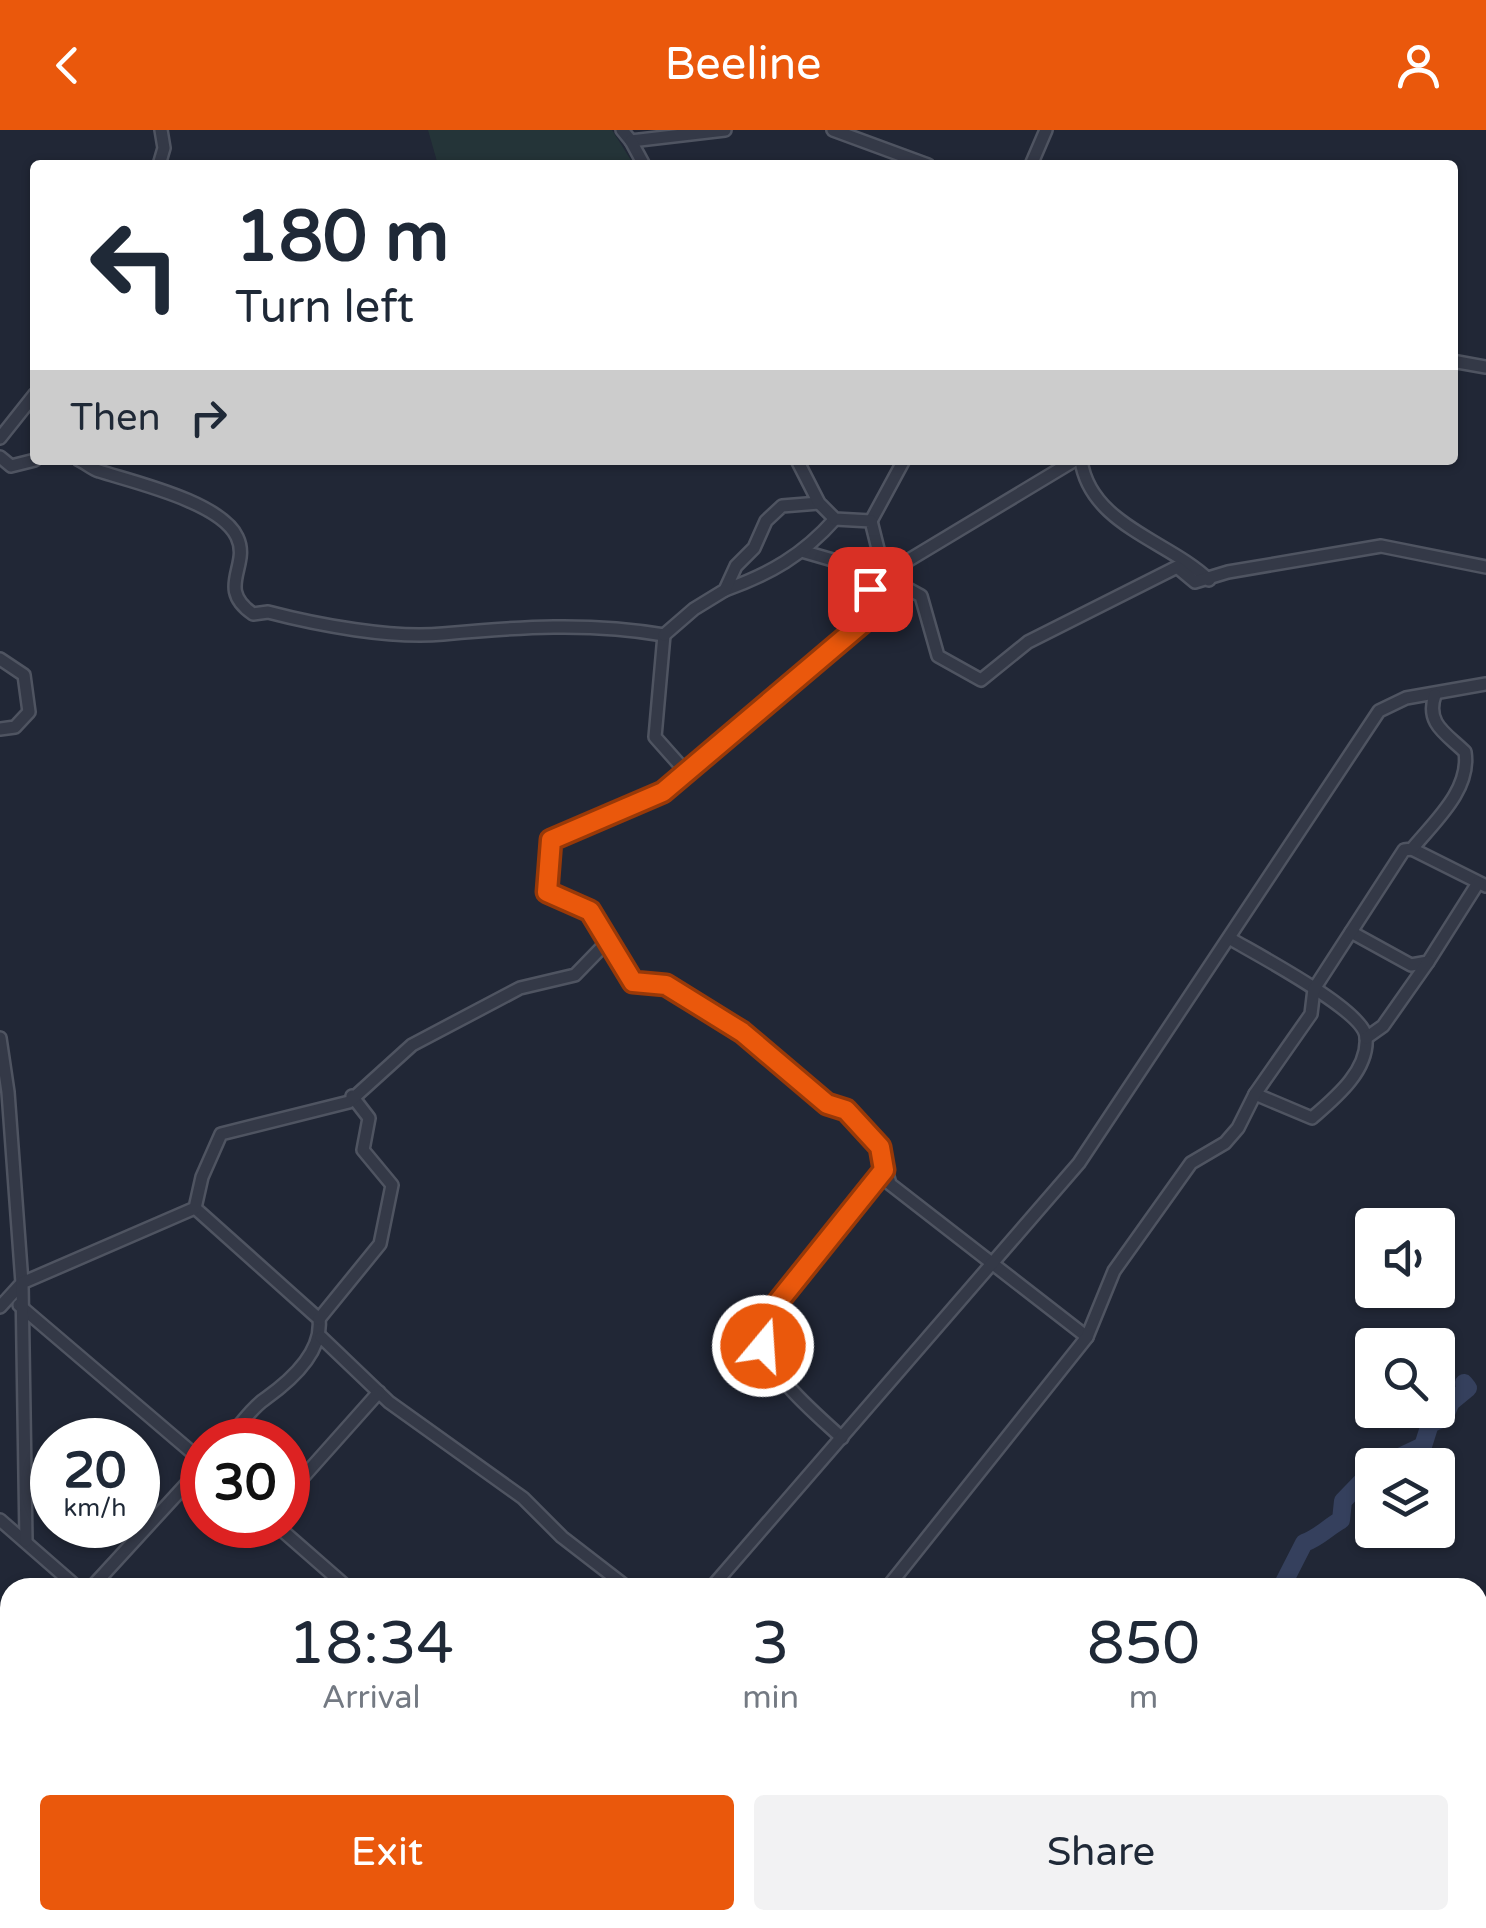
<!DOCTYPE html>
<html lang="en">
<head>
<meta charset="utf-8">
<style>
  :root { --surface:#fff; --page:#f2f2f3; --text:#1f2937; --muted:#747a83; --accent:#ea580c }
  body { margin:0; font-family:"Varela Round",sans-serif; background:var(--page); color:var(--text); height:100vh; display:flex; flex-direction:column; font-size:38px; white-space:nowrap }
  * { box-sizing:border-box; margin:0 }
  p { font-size:32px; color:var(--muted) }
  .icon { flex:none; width:55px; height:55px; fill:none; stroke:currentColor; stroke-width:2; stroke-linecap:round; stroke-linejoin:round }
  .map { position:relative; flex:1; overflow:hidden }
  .side { position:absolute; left:0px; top:1448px; width:1488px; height:352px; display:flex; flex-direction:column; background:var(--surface); border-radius:30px 30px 0 0; box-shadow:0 2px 8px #0004 }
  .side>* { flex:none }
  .banner { position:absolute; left:30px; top:30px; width:1428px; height:305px; border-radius:10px; box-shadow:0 2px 8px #0004; background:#fff; color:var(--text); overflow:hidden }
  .fabs { position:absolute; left:1355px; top:1078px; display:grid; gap:20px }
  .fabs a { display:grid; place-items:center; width:100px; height:100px; border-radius:10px; background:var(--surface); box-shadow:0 2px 8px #0004; font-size:50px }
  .speed { position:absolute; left:30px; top:1288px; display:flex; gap:20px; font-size:50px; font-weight:700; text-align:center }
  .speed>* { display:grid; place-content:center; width:130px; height:130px; border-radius:50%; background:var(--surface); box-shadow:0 2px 8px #0004; line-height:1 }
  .speed small { font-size:25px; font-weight:400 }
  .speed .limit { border:15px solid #d22; background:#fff; color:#111 }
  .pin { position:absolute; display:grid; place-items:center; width:85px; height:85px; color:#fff; margin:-42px; border-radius:20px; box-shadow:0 5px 15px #0006 }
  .me { position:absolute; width:110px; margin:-55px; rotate:18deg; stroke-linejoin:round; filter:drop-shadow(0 0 8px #0008) }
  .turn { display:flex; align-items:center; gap:35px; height:210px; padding:0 40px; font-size:45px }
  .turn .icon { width:130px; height:130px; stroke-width:2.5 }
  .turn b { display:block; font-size:70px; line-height:85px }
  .then { display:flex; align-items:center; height:95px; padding:0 40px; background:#0003; gap:20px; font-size:38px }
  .eta { display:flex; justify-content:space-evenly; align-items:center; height:170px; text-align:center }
  .eta b { font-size:60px; font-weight:600; line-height:70px }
  .primary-button { display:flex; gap:20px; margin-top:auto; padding:20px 40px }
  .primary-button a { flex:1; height:115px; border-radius:10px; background:var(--accent); color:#fff; font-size:40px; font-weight:600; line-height:115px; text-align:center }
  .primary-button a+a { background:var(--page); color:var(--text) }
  header { display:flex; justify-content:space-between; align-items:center; height:130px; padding:0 40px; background:var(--accent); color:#fff; font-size:45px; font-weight:600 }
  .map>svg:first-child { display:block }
</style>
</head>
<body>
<header><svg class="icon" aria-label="back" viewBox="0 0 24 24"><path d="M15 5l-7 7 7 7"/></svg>Beeline<svg class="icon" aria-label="person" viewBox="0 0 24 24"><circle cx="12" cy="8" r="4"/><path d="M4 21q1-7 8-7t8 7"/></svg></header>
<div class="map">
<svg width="1486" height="1798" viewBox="0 0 1486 1798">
  <rect width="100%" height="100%" fill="#212736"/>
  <path fill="#243438" d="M 428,0 L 612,0 L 634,35 L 438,35 Z"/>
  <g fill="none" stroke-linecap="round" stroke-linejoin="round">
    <g stroke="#35405d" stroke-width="18">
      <path d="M 1383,1335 L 1423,1316 L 1430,1294 L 1444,1288 L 1451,1272 L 1468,1258 L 1464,1253"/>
      <path d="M 1281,1458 L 1304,1413 C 1320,1407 1328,1397 1341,1390 L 1343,1371 L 1372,1341"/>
      <path d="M 919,1798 L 925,1790"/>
    </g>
    <g stroke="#4f5461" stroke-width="16">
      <g id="minor">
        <path d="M 622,0 L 631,11 L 725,0"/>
        <path d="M 833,0 L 928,35"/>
        <path d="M 631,11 L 644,35"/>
        <path d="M 159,35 L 164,18 L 161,0"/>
        <path d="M 1031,35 L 1046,0"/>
        <path d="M 1452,231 L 1486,237"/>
        <path d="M 0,308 L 35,264"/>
        <path d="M 0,327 L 11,336 L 35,330"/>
        <path d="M 79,330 C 86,333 92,339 99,341 C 133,352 221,372 237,407 C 251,436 215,458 253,484 L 268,482 C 318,495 392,509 443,504 C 518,497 590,492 664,505 L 655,607 L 687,643"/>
        <path d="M 1081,330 C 1090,395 1169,411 1209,450"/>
        <path d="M 871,391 L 904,330"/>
        <path d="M 805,422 L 881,444 L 921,466 L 938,526 L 981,550 L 1028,512 L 1177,437 L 1195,452 L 1228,442 L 1381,416 L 1486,437"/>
        <path d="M 884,445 L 1075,330"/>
        <path d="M 725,460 C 770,444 803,425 835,389"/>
        <path d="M 664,505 L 694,479 L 725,460 L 736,436 L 754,418 L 766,391 L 782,376 L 819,373"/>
        <path d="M 0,529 L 24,545 L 29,582 L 15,597 L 0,599"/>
        <path d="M 1412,719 L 1486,756"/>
        <path d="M 1351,802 L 1411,835 L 1428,832 L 1478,753"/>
        <path d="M 1229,808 C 1254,823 1364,880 1366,907 C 1369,941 1334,969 1312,988 L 1255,964"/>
        <path d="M 608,811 L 633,852 L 666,855 L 709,880 L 742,902 L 827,975 L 846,980 L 880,1017 L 890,1054 L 1087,1207"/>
        <path d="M 0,908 L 8,962 L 22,1153 L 0,1177"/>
        <path d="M 1366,908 L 1383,896 L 1428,832"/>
        <path d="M 195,1078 L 319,1189 C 323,1223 289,1252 265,1269 C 251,1278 239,1297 227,1310"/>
        <path d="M 19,1175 L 202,1331"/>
        <path d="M 319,1189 L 380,1114 L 392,1055 L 363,1020 L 369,988 L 352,966"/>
        <path d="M 321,1207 L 389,1272 L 523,1368 L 562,1407 L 628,1458"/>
        <path d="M 842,1308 C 813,1281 762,1241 759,1198 L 884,1040"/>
        <path d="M 288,1364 L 379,1262"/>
        <path d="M 0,1390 L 78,1458"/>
        <path d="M 276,1395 L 348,1458"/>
        <path d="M 26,1411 L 22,1153 L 195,1078 L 202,1047 L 221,1004 L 349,972 L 412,915 L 520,858 L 575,845 L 608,811 L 590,781 L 547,761 L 551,710 L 663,662 L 866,490 L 870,459 L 882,435 L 871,391 L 835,389 L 819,373 L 797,330"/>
        <path d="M 91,1458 L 202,1337"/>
        <path d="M 711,1458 L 1079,1033 L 1379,581 L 1406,568 L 1486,554"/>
        <path d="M 887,1458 L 1087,1207 L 1114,1141 L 1191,1033 L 1225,1013 L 1238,998 L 1255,964 L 1311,884 L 1314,859 L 1404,720 L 1412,719 C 1434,692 1471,660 1465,622 C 1447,604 1425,594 1435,565"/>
        <path d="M 0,1543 L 10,1552"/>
        <path d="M 0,1689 L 10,1678"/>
        <path d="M 1478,1708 L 1486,1698"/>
        <path d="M 0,1724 L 10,1733"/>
        <path d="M 1478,1766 L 1486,1774"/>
        <path d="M 285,1790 L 294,1798"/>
        <path d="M 444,1790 L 452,1798"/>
        <path d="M 62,1798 L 69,1790"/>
        <path d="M 190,1798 L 197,1790"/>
        <path d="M 508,1798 L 521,1790"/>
        <path d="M 551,1798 L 555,1790"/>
        <path d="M 1396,1798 L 1403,1790"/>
      </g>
    </g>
    <use href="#minor" stroke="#343947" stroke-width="11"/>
  </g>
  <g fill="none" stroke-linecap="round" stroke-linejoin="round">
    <g stroke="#983908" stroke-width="25">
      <path id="route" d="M 763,1216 L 762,1192 L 884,1040 L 880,1017 L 846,980 L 827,974 L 742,902 L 666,855 L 633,852 L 590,781 L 547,762 L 551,710 L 663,662 L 866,490 L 870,459"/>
    </g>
    <use href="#route" stroke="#ea580c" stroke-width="18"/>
  </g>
</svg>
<div class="fabs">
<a><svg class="icon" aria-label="sound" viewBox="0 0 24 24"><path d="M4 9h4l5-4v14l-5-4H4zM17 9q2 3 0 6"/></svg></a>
<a><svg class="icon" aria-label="search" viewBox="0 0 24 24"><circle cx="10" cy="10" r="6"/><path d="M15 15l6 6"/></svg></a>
<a><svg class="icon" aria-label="layers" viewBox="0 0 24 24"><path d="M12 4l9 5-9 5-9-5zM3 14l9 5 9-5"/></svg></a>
</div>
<div class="speed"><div>20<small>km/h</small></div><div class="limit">30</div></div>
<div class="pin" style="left:870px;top:459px;background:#d93025"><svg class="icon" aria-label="arrive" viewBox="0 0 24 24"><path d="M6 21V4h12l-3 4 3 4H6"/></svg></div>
<svg class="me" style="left:763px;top:1216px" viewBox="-20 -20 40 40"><circle r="17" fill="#ea580c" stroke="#fff" stroke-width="3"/><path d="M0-11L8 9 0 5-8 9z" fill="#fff"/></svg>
<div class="banner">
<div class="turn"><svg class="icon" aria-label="left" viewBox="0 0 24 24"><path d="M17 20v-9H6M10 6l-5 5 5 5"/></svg><div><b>180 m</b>Turn left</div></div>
<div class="then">Then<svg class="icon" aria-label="right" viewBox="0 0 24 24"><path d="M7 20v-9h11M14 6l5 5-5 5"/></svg></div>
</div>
<section class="side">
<div class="eta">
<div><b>18:34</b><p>Arrival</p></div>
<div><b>3</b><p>min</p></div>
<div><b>850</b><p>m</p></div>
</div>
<div class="primary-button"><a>Exit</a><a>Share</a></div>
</section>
</div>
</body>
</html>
